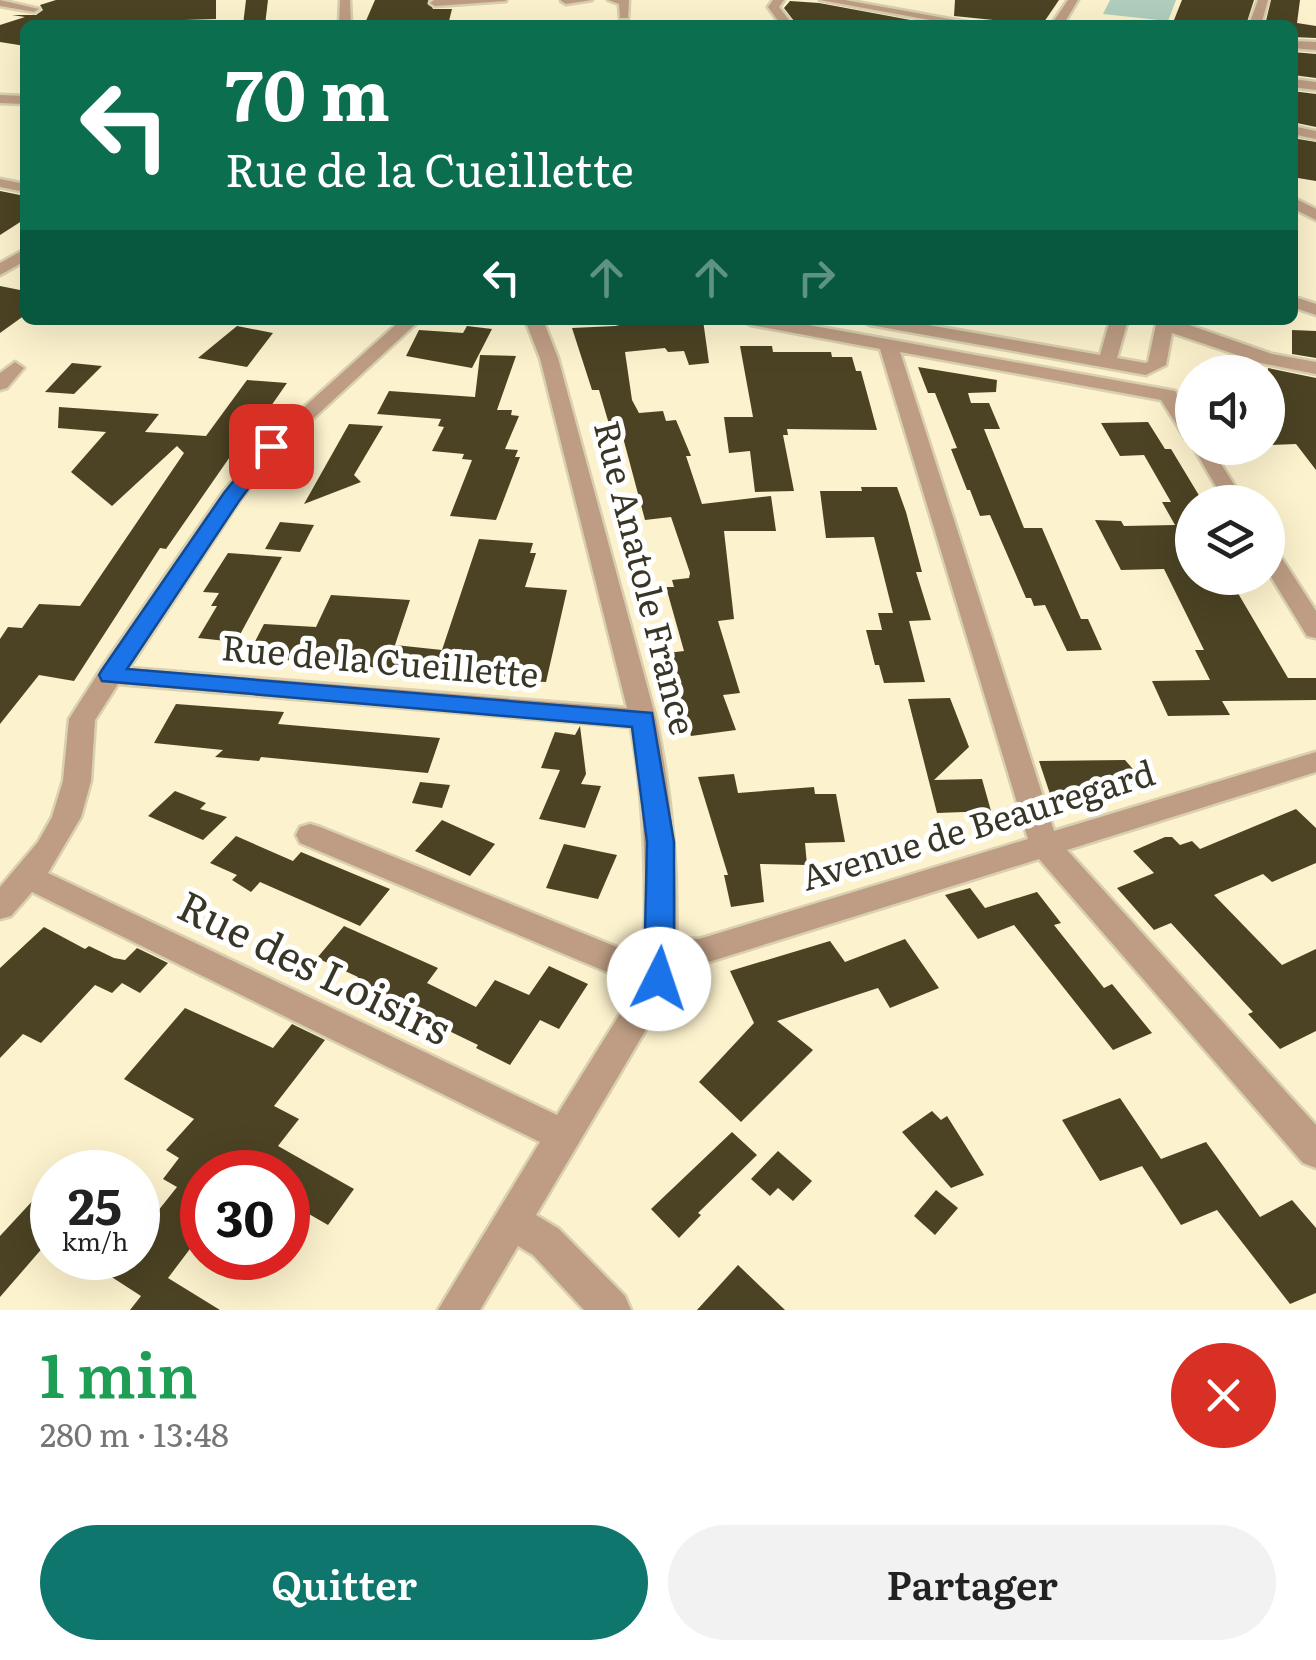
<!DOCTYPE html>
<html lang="fr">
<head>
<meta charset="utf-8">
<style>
  :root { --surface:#fff; --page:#f2f2f2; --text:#222; --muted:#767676; --accent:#0f766e }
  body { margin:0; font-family:Literata,serif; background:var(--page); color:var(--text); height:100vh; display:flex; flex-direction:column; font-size:38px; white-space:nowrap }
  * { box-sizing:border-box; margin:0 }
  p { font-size:32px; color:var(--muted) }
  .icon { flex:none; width:55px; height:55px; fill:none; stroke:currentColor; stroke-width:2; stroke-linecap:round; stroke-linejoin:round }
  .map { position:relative; height:1310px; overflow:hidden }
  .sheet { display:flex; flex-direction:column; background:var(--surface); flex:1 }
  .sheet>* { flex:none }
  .guide { position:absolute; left:20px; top:20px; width:1278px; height:305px; border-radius:15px; box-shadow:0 10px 40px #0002; background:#0b6e4f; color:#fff; overflow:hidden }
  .buttons { position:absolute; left:1175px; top:355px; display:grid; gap:20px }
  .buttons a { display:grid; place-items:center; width:110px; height:110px; border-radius:50%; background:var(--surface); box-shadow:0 10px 40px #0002; font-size:50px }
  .speed { position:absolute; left:30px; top:1150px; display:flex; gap:20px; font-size:50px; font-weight:700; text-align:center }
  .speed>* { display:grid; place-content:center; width:130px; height:130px; border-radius:50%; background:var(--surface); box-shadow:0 10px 40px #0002; line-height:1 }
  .speed small { font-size:25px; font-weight:400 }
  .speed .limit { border:15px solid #d22; background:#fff; color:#111 }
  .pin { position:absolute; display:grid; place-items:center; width:85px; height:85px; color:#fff; margin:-42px; border-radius:20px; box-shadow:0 5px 15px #0006 }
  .me { position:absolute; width:110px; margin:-55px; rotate:4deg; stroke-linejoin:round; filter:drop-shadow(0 0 8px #0008) }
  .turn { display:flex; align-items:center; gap:35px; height:210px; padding:0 40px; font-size:45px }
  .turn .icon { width:130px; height:130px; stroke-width:2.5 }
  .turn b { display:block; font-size:70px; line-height:85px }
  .lanes { display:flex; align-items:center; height:95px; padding:0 40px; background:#0003; justify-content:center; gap:50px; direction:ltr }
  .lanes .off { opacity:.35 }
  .round { display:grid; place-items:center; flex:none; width:105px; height:105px; border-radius:52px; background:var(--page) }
  .head { display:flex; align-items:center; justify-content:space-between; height:170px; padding:0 40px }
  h1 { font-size:60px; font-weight:600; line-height:75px; color:#1e9e55 }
  .action { display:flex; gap:20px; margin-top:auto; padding:20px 40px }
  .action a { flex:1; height:115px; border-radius:60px; background:var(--accent); color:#fff; font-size:40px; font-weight:600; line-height:115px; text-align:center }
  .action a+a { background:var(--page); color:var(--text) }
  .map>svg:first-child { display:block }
</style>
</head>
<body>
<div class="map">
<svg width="1316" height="1310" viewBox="0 0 1316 1310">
  <rect width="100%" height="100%" fill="#fcf2cd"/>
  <path fill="#b1cebe" d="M 1110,0 L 1176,0 L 1168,21 L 1103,14 Z"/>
  <g fill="#4c4324">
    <path d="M 56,0 L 216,0 L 216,19 L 25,25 L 25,46 L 0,42 L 0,25 L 25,17 L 12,15 L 36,15 L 43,10 L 40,5 Z"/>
    <path d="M 246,0 L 268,0 L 265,25 L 243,25 Z"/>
    <path d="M 375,0 L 428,0 L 433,9 L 452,9 L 448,25 L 365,23 Z"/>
    <path d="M 955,0 L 1059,0 L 1042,25 L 954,16 Z"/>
    <path d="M 1182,0 L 1254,0 L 1246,25 L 1172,25 Z"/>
    <path d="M 1271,0 L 1300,0 L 1297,23 L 1316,26 L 1316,38 L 1292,37 L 1292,25 L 1265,25 Z"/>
    <path d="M 790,1 L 819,3 L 916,21 L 914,25 L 797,25 L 784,8 Z"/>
    <path d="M 1292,52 L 1316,54 L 1316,78 L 1293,75 Z"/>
    <path d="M 1292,91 L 1316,94 L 1316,127 L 1292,122 Z"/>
    <path d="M 1292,138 L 1316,142 L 1316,181 L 1292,177 Z"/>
    <path d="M 0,191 L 25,196 L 25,219 L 0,235 Z"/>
    <path d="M 0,286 L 25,291 L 25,315 L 0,333 Z"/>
    <path d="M 628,320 L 703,320 L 709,363 L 689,365 L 684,351 L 668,352 L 665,348 L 625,352 L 632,400 L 639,413 L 663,411 L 666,421 L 676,420 L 691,456 L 686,456 L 702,504 L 771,496 L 776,531 L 724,531 L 734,619 L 718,621 L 740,693 L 723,695 L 736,730 L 691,736 L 682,704 L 674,705 L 659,654 L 684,651 L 666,587 L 674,587 L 672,580 L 689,578 L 690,573 L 671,517 L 645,520 L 621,430 L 611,431 L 599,390 L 592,390 L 572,328 L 615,326 L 629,323 Z"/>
    <path d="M 237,326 L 273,333 L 247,367 L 198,358 Z"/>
    <path d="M 467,326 L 492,329 L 472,368 L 406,356 L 419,330 L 463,333 Z"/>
    <path d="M 1292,330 L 1316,331 L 1316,358 L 1292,354 Z"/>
    <path d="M 740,346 L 772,346 L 773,352 L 831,352 L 832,357 L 852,357 L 856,371 L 861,371 L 877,430 L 787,429 L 788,435 L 783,435 L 794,491 L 755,492 L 750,451 L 729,453 L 724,417 L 753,417 Z"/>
    <path d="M 480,355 L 516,356 L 497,410 L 512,410 L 511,415 L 519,416 L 505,449 L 518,450 L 515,457 L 520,457 L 496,520 L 450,516 L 472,460 L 462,459 L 464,454 L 432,451 L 444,427 L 438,426 L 441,419 L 377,414 L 389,391 L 475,397 Z"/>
    <path d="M 72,363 L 102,366 L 74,394 L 45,392 Z"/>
    <path d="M 918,367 L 997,380 L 996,392 L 968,393 L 971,403 L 989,403 L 1000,429 L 984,429 L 1024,528 L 1042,528 L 1081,619 L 1088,619 L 1102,650 L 1067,651 L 1045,605 L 1034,606 L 1031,598 L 1026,598 L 990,515 L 980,516 L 970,490 L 967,490 L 951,449 L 957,448 L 935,393 L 928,393 Z"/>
    <path d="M 1268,368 L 1316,378 L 1316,470 L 1296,444 L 1268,445 Z"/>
    <path d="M 247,380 L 287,383 L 248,439 L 243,438 L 166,549 L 160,548 L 74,681 L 39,675 L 0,724 L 0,639 L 8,627 L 22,628 L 39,604 L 80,606 L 184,453 L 177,446 L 112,506 L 71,472 L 106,432 L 58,428 L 59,407 L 159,414 L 145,432 L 206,436 Z"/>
    <path d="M 1148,422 L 1165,449 L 1171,449 L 1203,502 L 1192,502 L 1192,578 L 1229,578 L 1288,678 L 1316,678 L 1316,700 L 1222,701 L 1230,715 L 1168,716 L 1152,681 L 1210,680 L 1195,650 L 1204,650 L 1164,569 L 1121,570 L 1095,520 L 1121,521 L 1124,526 L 1175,525 L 1162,502 L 1171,502 L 1144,455 L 1120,456 L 1101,423 Z"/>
    <path d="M 349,424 L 383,426 L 354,475 L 361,482 L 304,504 Z"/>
    <path d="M 861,487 L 897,487 L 906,512 L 922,572 L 916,572 L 931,620 L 909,621 L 925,682 L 884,683 L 879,665 L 875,665 L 866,630 L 882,630 L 878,613 L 893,613 L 874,537 L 826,538 L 820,491 L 862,491 Z"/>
    <path d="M 280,522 L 314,525 L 300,552 L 265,549 Z"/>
    <path d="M 479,539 L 533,543 L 530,553 L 536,553 L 525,587 L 567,590 L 546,682 L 506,680 L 504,687 L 438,682 L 440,679 L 403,675 L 406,670 L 247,657 L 264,624 L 316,627 L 331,595 L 410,600 L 395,645 L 442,650 Z"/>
    <path d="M 228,553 L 282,557 L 236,642 L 198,638 L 217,606 L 211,606 L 219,593 L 203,592 Z"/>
    <path d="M 950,698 L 969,747 L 934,780 L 982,779 L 991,811 L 937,813 L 908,699 Z"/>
    <path d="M 176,704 L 284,712 L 278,724 L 440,738 L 428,773 L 261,757 L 259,761 L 215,757 L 223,750 L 154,743 Z"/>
    <path d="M 580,726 L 586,774 L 581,784 L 601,786 L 585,828 L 539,819 L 560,770 L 541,768 L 555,732 L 575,735 Z"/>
    <path d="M 1125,760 L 1145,783 L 1118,791 L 1124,798 L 1052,800 L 1039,761 Z"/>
    <path d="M 734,774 L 738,793 L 814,787 L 815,794 L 836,794 L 845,842 L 805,843 L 807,865 L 760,864 L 764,902 L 731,907 L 724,875 L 728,875 L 698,777 Z"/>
    <path d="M 420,782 L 450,785 L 442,808 L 412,803 Z"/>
    <path d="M 175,791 L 206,803 L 200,809 L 227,817 L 203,840 L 148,816 Z"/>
    <path d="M 1296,809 L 1316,828 L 1316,863 L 1272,882 L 1263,874 L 1214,895 L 1282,965 L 1316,949 L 1316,1031 L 1280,1049 L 1248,1014 L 1253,1012 L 1171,923 L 1154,930 L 1117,888 L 1154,873 L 1133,851 L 1165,837 L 1172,837 L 1180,845 L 1192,841 L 1200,849 Z"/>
    <path d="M 442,820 L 495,844 L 470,876 L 415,851 Z"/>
    <path d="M 236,836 L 293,861 L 301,852 L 390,889 L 360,926 L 260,882 L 251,892 L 232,880 L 237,875 L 210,863 Z"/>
    <path d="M 564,844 L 617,855 L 598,899 L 546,888 Z"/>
    <path d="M 970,888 L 985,908 L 1037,892 L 1061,923 L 1054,925 L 1104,988 L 1112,984 L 1152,1033 L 1113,1050 L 1014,925 L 978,939 L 945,895 Z"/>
    <path d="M 344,926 L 438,968 L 427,983 L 476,1007 L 495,980 L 529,995 L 549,966 L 588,984 L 559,1029 L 540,1020 L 510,1065 L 476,1048 L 478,1045 L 352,984 L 358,977 L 317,958 Z"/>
    <path d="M 44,927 L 85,949 L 89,946 L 114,958 L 125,960 L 137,948 L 168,963 L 140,993 L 122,983 L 112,993 L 95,985 L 41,1043 L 23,1034 L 0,1058 L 0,968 Z"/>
    <path d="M 905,939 L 939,988 L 890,1008 L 878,988 L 777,1021 L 813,1050 L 741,1122 L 699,1082 L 754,1023 L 730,971 L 830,941 L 845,962 Z"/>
    <path d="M 185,1008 L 273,1048 L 292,1024 L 325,1040 L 274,1106 L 299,1119 L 278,1146 L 354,1189 L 328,1225 L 288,1202 L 288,1172 L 202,1172 L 202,1233 L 168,1278 L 220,1310 L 130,1310 L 141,1296 L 107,1274 L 120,1258 L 138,1258 L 138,1236 L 177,1187 L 163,1179 L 179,1158 L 166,1150 L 194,1119 L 124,1079 Z"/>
    <path d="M 1120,1098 L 1161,1159 L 1206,1142 L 1260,1217 L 1292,1200 L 1316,1228 L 1316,1293 L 1290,1304 L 1217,1210 L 1181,1225 L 1142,1166 L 1145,1165 L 1100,1181 L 1062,1120 Z"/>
    <path d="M 932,1111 L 941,1120 L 947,1116 L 984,1175 L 951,1188 L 902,1132 Z"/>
    <path d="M 732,1132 L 757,1155 L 698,1213 L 701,1215 L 679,1238 L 651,1209 Z"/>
    <path d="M 778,1151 L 812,1181 L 793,1201 L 778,1188 L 770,1196 L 751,1179 Z"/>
    <path d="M 936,1190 L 958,1208 L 935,1235 L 914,1216 Z"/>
    <path d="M 37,1196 L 52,1207 L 52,1237 L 0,1297 L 0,1236 Z"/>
    <path d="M 738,1265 L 785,1310 L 697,1310 Z"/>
  </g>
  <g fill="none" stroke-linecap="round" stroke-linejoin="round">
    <g stroke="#d9d0af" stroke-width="5">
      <g id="minor">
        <path d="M 0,0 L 39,9 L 34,12 L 0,6 Z"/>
        <path d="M 340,0 L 350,0 L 351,25 L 339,25 Z"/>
        <path d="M 434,0 L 506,0 L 506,1 L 435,6 L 430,3 Z"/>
        <path d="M 592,0 L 566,4 L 561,1 L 561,0 Z"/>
        <path d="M 608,0 L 629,0 L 628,18 L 620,18 L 619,4 Z"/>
        <path d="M 773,0 L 784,0 L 779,7 L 793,25 L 781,25 L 768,7 Z"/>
        <path d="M 820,0 L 845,0 L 983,25 L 957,25 Z"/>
        <path d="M 1068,0 L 1078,0 L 1063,25 L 1051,25 Z"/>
        <path d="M 1258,0 L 1268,0 L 1261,25 L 1249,25 Z"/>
        <path d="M 1292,41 L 1316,42 L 1316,50 L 1292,48 Z"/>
        <path d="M 1292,79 L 1316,82 L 1316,90 L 1292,87 Z"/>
        <path d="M 0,95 L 25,96 L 25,104 L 0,103 Z"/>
        <path d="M 1292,126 L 1316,131 L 1316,139 L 1292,134 Z"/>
        <path d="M 0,179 L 25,184 L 25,192 L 0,187 Z"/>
        <path d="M 1292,197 L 1316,209 L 1316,220 L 1292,208 Z"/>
        <path d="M 25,249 L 25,261 L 0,275 L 0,263 Z"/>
        <path d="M 1292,296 L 1316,304 L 1316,315 L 1292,307 Z"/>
        <path d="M 401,320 L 420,320 L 278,451 L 240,500 L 129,668 L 627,708 L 540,358 L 525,320 L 543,320 L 558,358 L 656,719 C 671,791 678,865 676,939 L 699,939 L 1028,839 L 880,349 L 751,325 L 742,320 L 781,320 L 1175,391 L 1192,419 L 1192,440 L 1185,438 L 1161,400 L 900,352 L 1054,831 L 1316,752 L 1316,772 L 1067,850 L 1316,1125 L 1316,1168 L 1303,1163 L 1039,859 L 699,965 L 675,965 L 670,989 L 536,1215 L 559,1229 L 625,1296 L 631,1310 L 584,1310 L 533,1255 L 518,1246 L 480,1310 L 438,1310 L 540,1142 L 32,892 L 11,916 L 0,919 L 0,887 L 38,842 L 52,817 L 63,781 L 69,719 L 101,669 L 223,492 L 264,443 ZM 118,684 L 631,727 C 645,804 647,881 644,958 L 320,827 L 310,824 L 300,827 L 296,835 L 300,843 L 638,985 L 557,1115 L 48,873 L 81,817 L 91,781 L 95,720 Z"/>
        <path d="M 861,320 L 900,320 L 1100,355 L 1110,320 L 1128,320 L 1117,358 L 1145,363 L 1148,362 L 1157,320 L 1175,320 L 1272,354 L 1316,362 L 1316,374 L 1261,363 L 1172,333 L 1166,365 L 1146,375 L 870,325 Z"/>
        <path d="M 15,362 L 24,368 L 7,388 L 0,390 L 0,373 Z"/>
        <path d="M 1192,445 L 1211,448 L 1245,502 L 1225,502 Z"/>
        <path d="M 1268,547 L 1276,549 L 1316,611 L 1316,638 L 1307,636 L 1268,572 Z"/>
      </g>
    </g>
    <use href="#minor" fill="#be9d84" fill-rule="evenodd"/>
  </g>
  <path fill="#1a73e8" stroke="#114b97" stroke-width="2.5" d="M 271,441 L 280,446 L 239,501 L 127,669 L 652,713 L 674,842 L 674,979 L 669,988 L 659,992 L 649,988 L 644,979 L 647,842 L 632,727 L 102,681 L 99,675 L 102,670 L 224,493 L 264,443 Z"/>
  <g text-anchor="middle" stroke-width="10" stroke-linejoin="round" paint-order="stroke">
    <g font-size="35" fill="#393527" stroke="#fff">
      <text transform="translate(644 578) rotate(76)" y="12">Rue Anatole France</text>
      <text transform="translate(380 662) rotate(5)" y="12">Rue de la Cueillette</text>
      <text transform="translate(978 826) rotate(-17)" y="12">Avenue de Beauregard</text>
    </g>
    <g font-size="42" fill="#393527" stroke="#fff">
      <text transform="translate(314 968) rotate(26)" y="15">Rue des Loisirs</text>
    </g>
  </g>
</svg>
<div class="buttons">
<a><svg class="icon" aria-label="sound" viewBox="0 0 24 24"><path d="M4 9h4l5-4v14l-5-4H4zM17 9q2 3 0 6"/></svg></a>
<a><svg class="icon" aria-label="layers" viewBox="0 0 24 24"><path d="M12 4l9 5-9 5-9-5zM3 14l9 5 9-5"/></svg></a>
</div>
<div class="speed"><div>25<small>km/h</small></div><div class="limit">30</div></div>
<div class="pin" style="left:271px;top:446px;background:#d93025"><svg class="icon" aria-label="arrive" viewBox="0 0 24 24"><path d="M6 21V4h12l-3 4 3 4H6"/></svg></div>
<svg class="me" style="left:659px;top:979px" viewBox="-20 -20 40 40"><circle r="19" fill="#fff"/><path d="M0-13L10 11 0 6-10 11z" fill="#1a73e8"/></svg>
<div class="guide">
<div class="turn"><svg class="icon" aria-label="left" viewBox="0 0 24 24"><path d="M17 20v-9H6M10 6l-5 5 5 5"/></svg><div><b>70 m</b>Rue de la Cueillette</div></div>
<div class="lanes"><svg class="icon" aria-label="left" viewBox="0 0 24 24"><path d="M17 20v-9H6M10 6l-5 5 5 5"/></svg><svg class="icon off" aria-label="ahead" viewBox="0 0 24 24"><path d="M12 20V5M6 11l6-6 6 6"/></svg><svg class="icon off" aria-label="ahead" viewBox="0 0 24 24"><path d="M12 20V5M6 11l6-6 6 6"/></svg><svg class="icon off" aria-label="right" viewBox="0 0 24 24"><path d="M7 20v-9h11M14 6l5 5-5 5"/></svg></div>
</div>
</div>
<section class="sheet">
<div class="head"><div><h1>1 min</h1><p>280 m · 13:48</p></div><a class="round" style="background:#d93025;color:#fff"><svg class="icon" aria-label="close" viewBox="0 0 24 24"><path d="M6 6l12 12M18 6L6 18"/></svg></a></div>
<div class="action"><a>Quitter</a><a>Partager</a></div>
</section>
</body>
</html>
